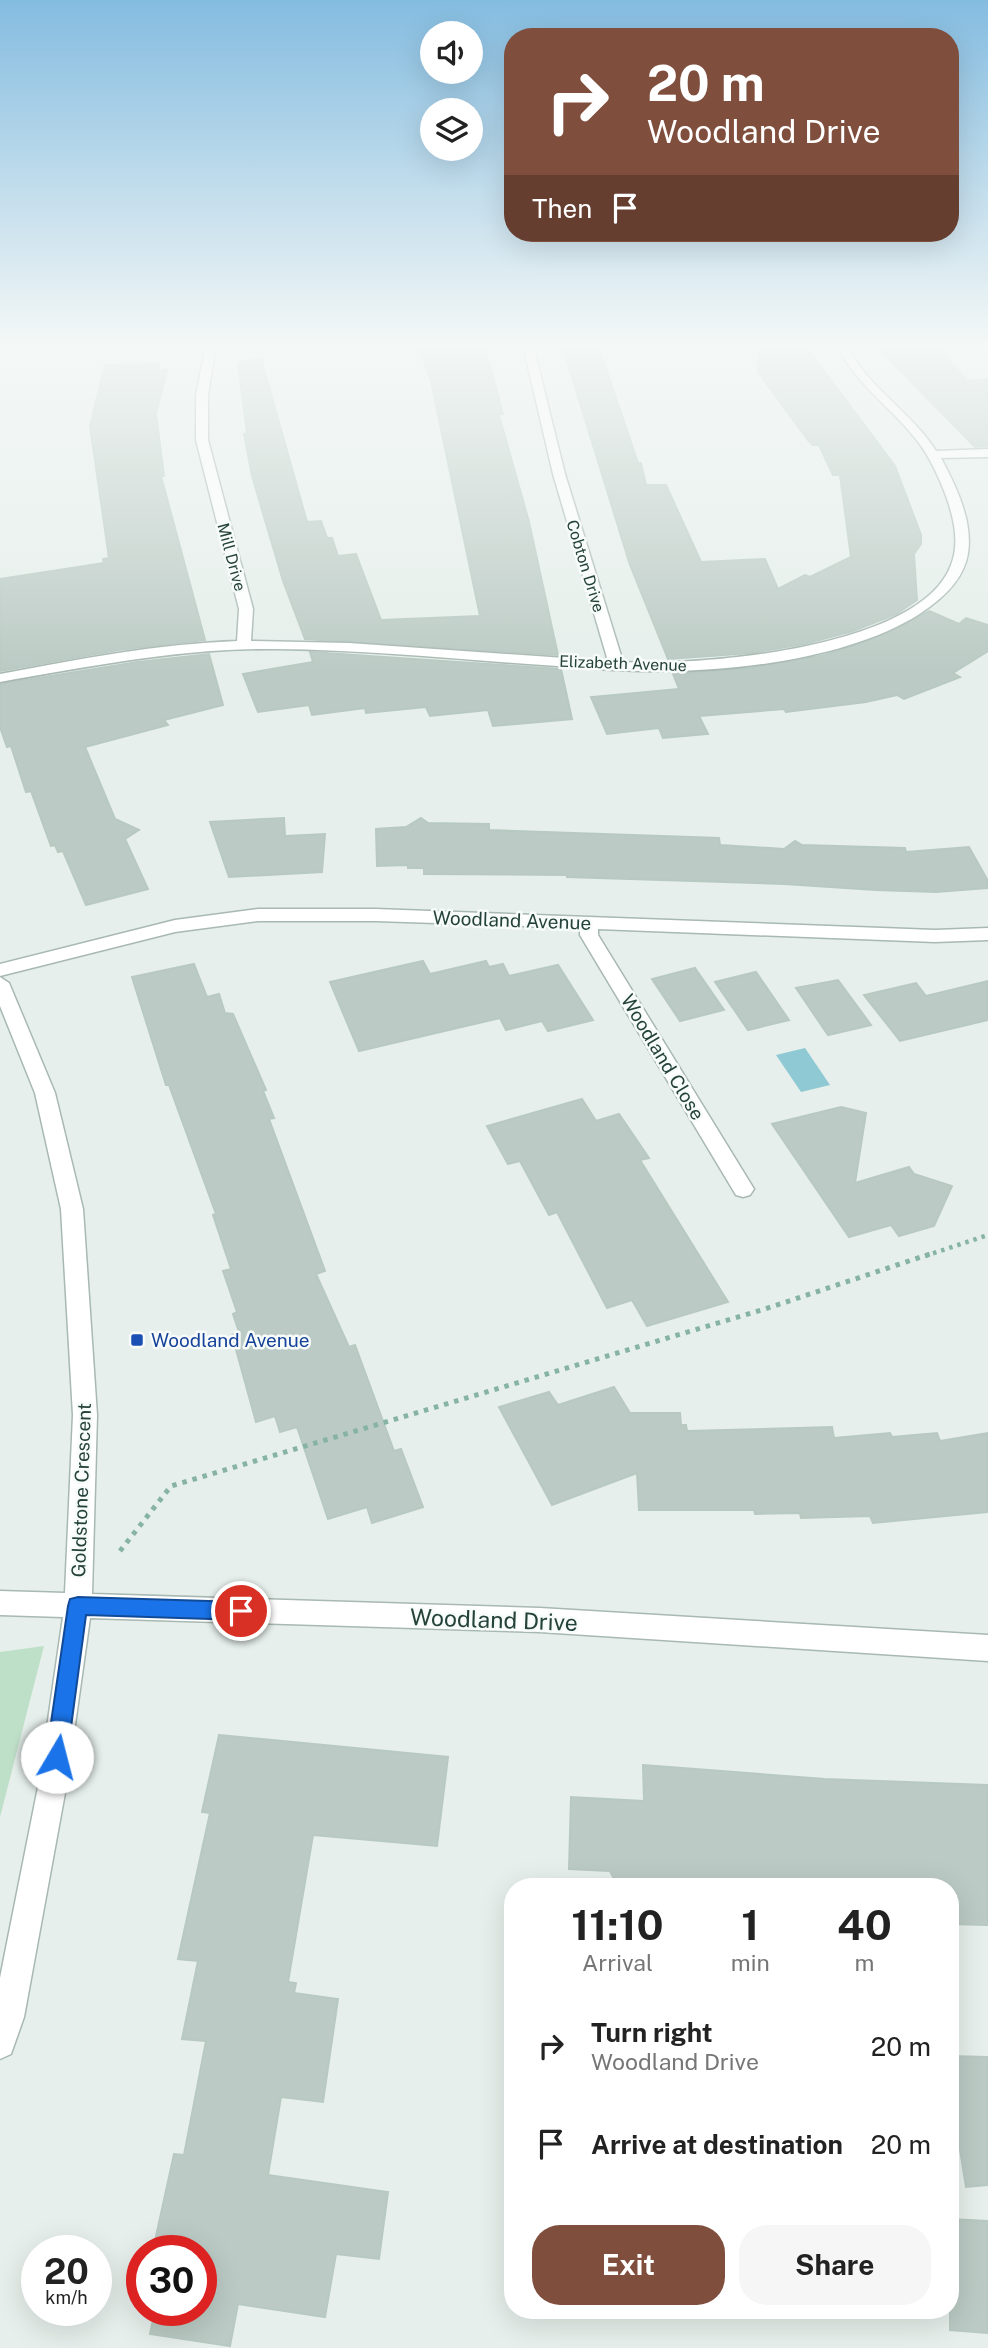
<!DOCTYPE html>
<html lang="en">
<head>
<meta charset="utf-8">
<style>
  :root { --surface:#fff; --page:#f6f6f6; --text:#222; --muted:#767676; --accent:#804e3d }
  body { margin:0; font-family:"Public Sans",sans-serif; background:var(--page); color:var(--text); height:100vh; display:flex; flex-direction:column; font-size:26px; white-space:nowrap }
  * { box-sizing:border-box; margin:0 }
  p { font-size:23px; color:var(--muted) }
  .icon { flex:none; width:38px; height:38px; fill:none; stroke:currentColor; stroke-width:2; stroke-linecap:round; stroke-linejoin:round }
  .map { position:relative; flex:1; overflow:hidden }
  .drawer { position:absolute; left:504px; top:1878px; width:455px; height:441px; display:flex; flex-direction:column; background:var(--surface); border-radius:28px; box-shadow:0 7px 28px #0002 }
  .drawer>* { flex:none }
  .top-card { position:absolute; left:504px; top:28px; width:455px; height:214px; border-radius:28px; box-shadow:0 7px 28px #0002; background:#804e3d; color:#fff; overflow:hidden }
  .buttons { position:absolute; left:420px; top:21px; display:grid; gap:14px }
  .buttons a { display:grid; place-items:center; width:63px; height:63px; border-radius:50%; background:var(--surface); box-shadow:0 7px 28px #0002; font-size:35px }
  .speed { position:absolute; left:21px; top:2235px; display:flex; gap:14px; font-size:35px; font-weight:700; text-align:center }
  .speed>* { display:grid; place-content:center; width:91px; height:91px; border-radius:50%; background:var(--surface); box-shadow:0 7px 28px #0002; line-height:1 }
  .speed small { font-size:18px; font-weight:400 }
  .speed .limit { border:10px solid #d22; background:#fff; color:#111 }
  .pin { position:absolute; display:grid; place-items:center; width:60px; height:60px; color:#fff; margin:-30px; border:4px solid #fff; border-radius:50%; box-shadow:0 2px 7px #0007 }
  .me { position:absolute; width:77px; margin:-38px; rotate:8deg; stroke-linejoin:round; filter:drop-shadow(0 0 5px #0008) }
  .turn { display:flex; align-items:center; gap:24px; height:147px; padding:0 28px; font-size:32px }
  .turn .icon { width:91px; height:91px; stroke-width:2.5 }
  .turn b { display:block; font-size:49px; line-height:60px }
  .then { display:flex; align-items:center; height:66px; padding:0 28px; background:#0003; gap:14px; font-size:26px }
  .eta { display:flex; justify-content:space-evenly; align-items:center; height:119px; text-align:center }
  .eta b { font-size:42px; font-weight:700; line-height:49px }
  .cta { display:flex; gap:14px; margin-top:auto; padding:14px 28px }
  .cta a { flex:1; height:80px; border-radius:28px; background:var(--accent); color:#fff; font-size:28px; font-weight:700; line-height:80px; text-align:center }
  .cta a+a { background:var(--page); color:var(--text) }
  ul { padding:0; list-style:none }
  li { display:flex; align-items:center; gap:21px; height:98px; padding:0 28px }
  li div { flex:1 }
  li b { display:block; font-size:26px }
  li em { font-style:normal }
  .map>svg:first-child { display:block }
</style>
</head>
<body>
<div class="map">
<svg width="988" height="2348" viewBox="0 0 988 2348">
  <rect width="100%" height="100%" fill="#e6efeb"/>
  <path fill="#bfe0c8" d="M 44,1646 L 0,1817 L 0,1652 Z"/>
  <path fill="#8ec9d4" d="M 805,1048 L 830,1085 L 801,1092 L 776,1055 Z"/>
  <g fill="#bbcac4" stroke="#b8c9c2" stroke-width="2">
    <path d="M 562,345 L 598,345 L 638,463 L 641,463 L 646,485 L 666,485 L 701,562 L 765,559 L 778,589 L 805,575 L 810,577 L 851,557 L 840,475 L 833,475 L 819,445 L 813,445 L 808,440 L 758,372 L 758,345 L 805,345 L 895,466 L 921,535 L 921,544 L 914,554 L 917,600 L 896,614 L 853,631 L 804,644 L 752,653 L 668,659 L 630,565 Z"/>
    <path d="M 875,345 L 936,345 L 967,381 L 988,379 L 988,446 L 975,447 Z"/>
    <path d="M 485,347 L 503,414 L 499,415 L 529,522 L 558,655 L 305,639 L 283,581 L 252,476 L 244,434 L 247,433 L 238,363 L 261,358 L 307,522 L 321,521 L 327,538 L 332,538 L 338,556 L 356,554 L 381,620 L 480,616 L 431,381 L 419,348 Z"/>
    <path d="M 159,364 L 157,371 L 167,370 L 156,414 L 164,476 L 161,476 L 205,640 L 118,650 L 0,671 L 0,579 L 104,563 L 103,559 L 109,558 L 90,426 L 105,365 Z"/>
    <path d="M 929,611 L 959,624 L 966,618 L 988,625 L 988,651 L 953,673 L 960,677 L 904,699 L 897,695 L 866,702 L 786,712 L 784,709 L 699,716 L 708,734 L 663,738 L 659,728 L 607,734 L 591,697 L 679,689 L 673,674 L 751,668 L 825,655 L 893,631 Z"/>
    <path d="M 310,652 L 561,669 L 572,719 L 493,726 L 488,710 L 430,716 L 426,707 L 366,713 L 365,708 L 312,715 L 309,705 L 258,712 L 243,674 L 313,662 Z"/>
    <path d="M 209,654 L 223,705 L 164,720 L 168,725 L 85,747 L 115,819 L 139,830 L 125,839 L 148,889 L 86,905 L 63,851 L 58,852 L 55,845 L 51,846 L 31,791 L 26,792 L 11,746 L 7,747 L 0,727 L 0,684 L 138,662 Z"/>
    <path d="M 284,818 L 285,836 L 325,834 L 322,872 L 229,877 L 210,822 Z"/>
    <path d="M 421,818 L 428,823 L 489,824 L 489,830 L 719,838 L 720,845 L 784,849 L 795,841 L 802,845 L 905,848 L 906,852 L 969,847 L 988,881 L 988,888 L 936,892 L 876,890 L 784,884 L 567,877 L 567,875 L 424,874 L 424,868 L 408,868 L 408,865 L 377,866 L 376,829 L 406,827 Z"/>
    <path d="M 423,961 L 430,974 L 486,961 L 489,967 L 503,964 L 509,976 L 558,965 L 593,1020 L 548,1031 L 542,1021 L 506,1030 L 500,1018 L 359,1051 L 330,982 Z"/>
    <path d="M 194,964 L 207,997 L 219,994 L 225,1013 L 233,1014 L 266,1090 L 263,1091 L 274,1118 L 269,1119 L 325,1271 L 316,1274 L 349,1347 L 355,1345 L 394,1451 L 401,1449 L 423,1507 L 372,1523 L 367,1507 L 328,1519 L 297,1427 L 280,1432 L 275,1416 L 256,1422 L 232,1335 L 239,1332 L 233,1314 L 237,1312 L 223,1271 L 231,1269 L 213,1215 L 216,1214 L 169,1085 L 166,1085 L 132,977 Z"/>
    <path d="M 695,968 L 724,1010 L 680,1021 L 652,979 Z"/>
    <path d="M 756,972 L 789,1020 L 748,1030 L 715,982 Z"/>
    <path d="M 838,980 L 871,1025 L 828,1035 L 796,988 Z"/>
    <path d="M 988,981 L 988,1020 L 900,1041 L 864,995 L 916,983 L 926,996 Z"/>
    <path d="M 582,1099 L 596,1121 L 619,1114 L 649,1158 L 640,1160 L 728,1302 L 647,1326 L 632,1300 L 607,1308 L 557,1212 L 549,1215 L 520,1161 L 508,1164 L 487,1126 Z"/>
    <path d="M 841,1107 L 866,1113 L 855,1183 L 909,1167 L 914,1174 L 952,1186 L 934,1226 L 899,1236 L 891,1225 L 849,1237 L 772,1124 Z"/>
    <path d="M 614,1387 L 630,1413 L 680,1413 L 681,1425 L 686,1425 L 687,1431 L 832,1427 L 834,1438 L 890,1433 L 892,1437 L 937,1433 L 940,1441 L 988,1433 L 988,1512 L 873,1523 L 870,1516 L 801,1518 L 800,1513 L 755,1514 L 754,1510 L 639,1510 L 637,1473 L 552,1505 L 499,1407 L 549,1392 L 558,1405 Z"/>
    <path d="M 219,1735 L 448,1757 L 437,1846 L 313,1835 L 288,1982 L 296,1983 L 294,1993 L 338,1999 L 323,2102 L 281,2097 L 268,2175 L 388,2192 L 379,2259 L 336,2254 L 325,2317 L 238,2304 L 230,2346 L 150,2334 L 155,2310 L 201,2310 L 201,2250 L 153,2250 L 174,2154 L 184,2155 L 206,2041 L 182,2039 L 198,1961 L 178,1959 L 210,1813 L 202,1812 Z"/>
    <path d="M 643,1765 L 825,1779 L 988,1785 L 988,1925 L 950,1924 L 950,1886 L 781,1886 L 652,1878 L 648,1886 L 632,1886 L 617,1885 L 610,1871 L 569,1869 L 571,1797 L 644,1801 Z"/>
    <path d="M 950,2056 L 988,2057 L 988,2185 L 966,2187 L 950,2088 Z"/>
    <path d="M 950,2219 L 988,2221 L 988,2333 L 950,2330 Z"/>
  </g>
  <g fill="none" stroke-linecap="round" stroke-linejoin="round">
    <g stroke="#a8b8b2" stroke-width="3">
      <g id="minor">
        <path d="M 206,345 L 216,345 L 208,395 L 208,440 L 253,609 L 251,641 L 349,643 L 608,661 L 553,474 L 523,345 L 533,345 L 565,474 L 623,662 C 700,666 920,649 951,565 C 961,540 952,511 943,488 C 935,469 927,452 915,438 C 889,405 855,384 837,345 L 847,345 C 868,389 911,411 936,451 L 988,449 L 988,457 L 941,458 C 956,486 973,521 968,553 C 964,580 942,599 921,613 C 851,659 728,673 645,671 C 606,671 567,666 528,664 C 445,658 361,650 277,649 C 183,648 92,666 0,682 L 0,674 C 79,659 157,644 237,641 L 239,609 L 196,440 L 196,395 Z"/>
        <path d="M 258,909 L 376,909 L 935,930 L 988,928 L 988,940 L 935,942 L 598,929 L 598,935 L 754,1189 L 750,1195 L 743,1197 L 736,1195 L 580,935 L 580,928 L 376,921 L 258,921 L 175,932 L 0,976 L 0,964 L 175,920 Z"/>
        <path d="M 0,977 L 9,983 L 55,1093 L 83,1209 L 97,1415 L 92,1594 L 540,1608 L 988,1635 L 988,1661 L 540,1632 L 90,1618 L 67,1782 L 24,2017 L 11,2054 L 0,2059 L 0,1978 L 39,1782 L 63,1617 L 0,1615 L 0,1591 L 65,1593 L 73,1415 L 61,1209 L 35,1093 L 0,1006 Z"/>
      </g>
    </g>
    <path stroke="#86b3a5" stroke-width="4.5" stroke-dasharray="3.5 5" stroke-linecap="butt" d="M 925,1256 L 988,1235"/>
    <path stroke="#86b3a5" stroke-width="5" stroke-dasharray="4.5 6" stroke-linecap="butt" d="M 120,1551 L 171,1486 L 765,1309 L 930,1254"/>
    <use href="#minor" fill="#fff" fill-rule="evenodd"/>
  </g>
  <linearGradient id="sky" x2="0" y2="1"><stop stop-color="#84bce0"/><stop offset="0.51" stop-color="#f4f8f6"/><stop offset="1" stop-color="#f4f8f6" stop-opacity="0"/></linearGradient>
  <rect width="988" height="674" fill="url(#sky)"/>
  <path fill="#1a73e8" stroke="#114b97" stroke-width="2" d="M 78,1597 L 241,1602 L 248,1605 L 251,1611 L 248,1618 L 241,1620 L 86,1615 L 67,1757 L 64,1765 L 57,1768 L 49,1765 L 46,1757 L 68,1606 L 70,1599 Z"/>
  <rect fill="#1a4fb4" stroke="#f7fbf9" stroke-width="2.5" x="130" y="1333" width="14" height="14" rx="3.5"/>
  <g text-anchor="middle" stroke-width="5" stroke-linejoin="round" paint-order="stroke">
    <g font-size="16" fill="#24423a" stroke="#f7fbf9">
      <text transform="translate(232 557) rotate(75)" y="6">Mill Drive</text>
      <text transform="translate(586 566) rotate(73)" y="6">Cobton Drive</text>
      <text transform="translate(623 663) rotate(2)" y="6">Elizabeth Avenue</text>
    </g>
    <g font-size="19" fill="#24423a" stroke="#f7fbf9">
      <text transform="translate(512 920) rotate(2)" y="7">Woodland Avenue</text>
      <text transform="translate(663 1057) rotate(59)" y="7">Woodland Close</text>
      <text transform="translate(81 1490) rotate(-88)" y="7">Goldstone Crescent</text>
    </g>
    <g font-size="19" fill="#164399" stroke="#f7fbf9" text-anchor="start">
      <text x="151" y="1347">Woodland Avenue</text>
    </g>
    <g font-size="23" fill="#24423a" stroke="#f7fbf9">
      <text transform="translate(494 1620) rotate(2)" y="8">Woodland Drive</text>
    </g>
  </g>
</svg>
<div class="buttons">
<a><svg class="icon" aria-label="sound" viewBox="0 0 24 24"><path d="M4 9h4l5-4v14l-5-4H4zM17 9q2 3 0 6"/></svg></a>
<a><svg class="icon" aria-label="layers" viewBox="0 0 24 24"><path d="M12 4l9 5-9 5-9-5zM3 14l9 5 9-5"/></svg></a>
</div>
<div class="speed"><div>20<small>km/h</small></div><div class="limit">30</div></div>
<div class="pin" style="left:241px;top:1611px;background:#d93025"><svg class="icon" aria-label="arrive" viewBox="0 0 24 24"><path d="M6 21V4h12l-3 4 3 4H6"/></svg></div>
<svg class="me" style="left:57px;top:1757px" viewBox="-20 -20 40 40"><circle r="19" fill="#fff"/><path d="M0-13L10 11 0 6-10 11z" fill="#1a73e8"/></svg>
<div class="top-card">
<div class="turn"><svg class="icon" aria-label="right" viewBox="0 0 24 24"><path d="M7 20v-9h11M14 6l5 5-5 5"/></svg><div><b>20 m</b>Woodland Drive</div></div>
<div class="then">Then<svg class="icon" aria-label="arrive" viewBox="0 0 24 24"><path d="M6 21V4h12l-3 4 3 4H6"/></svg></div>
</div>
<section class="drawer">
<div class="eta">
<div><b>11:10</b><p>Arrival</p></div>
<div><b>1</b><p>min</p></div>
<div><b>40</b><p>m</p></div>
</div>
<ul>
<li><svg class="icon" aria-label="right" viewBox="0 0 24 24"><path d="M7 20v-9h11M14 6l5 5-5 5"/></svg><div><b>Turn right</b><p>Woodland Drive</p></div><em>20 m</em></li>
<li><svg class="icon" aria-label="arrive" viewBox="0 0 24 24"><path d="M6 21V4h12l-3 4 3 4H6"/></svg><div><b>Arrive at destination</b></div><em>20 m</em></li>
</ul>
<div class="cta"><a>Exit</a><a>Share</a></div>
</section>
</div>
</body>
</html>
